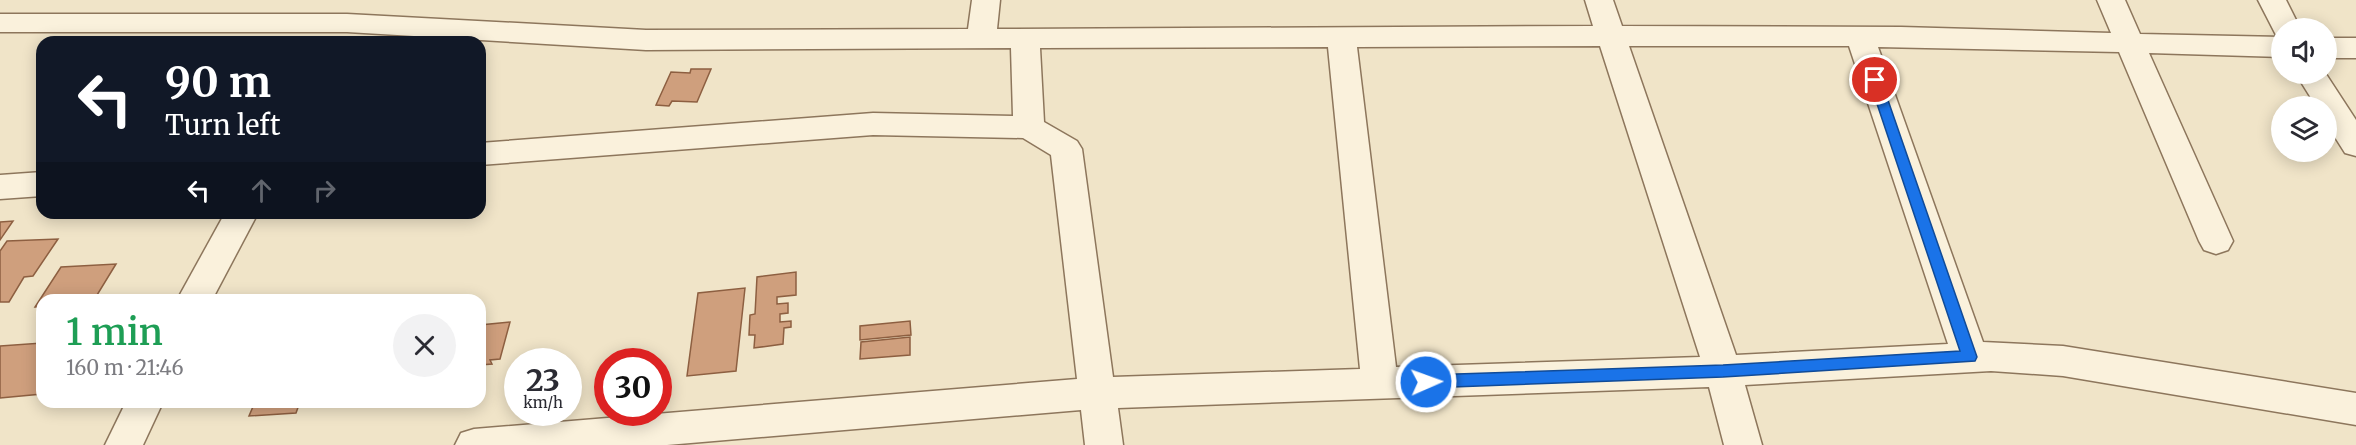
<!DOCTYPE html>
<html lang="en">
<head>
<meta charset="utf-8">
<style>
  :root { --surface:#fff; --page:#f2f2f3; --text:#2b2b33; --muted:#7c7c81 }
  body { margin:0; font-family:Merriweather,serif; background:var(--page); color:var(--text); height:100vh; display:flex; flex-direction:column; font-size:22px; white-space:nowrap }
  * { box-sizing:border-box; margin:0 }
  p { font-size:20px; color:var(--muted) }
  .icon { flex:none; width:33px; height:33px; fill:none; stroke:currentColor; stroke-width:2; stroke-linecap:round; stroke-linejoin:round }
  .map { position:relative; flex:1; overflow:hidden }
  .details { position:absolute; left:36px; top:294px; width:450px; height:114px; display:flex; flex-direction:column; background:var(--surface); border-radius:18px; box-shadow:0 3px 15px #0003 }
  .details>* { flex:none }
  .guide { position:absolute; left:36px; top:36px; width:450px; height:183px; border-radius:18px; box-shadow:0 3px 15px #0003; background:#111827; color:#fff; overflow:hidden }
  .fabs { position:absolute; left:2271px; top:18px; display:grid; gap:12px }
  .fabs a { display:grid; place-items:center; width:66px; height:66px; border-radius:50%; background:var(--surface); box-shadow:0 3px 15px #0003; font-size:30px }
  .speed { position:absolute; left:504px; top:348px; display:flex; gap:12px; font-size:30px; font-weight:700; text-align:center }
  .speed>* { display:grid; place-content:center; width:78px; height:78px; border-radius:50%; background:var(--surface); box-shadow:0 3px 15px #0003; line-height:1 }
  .speed small { font-size:15px; font-weight:400 }
  .speed .limit { border:9px solid #d22; background:#fff; color:#111 }
  .pin { position:absolute; display:grid; place-items:center; width:51px; height:51px; color:#fff; margin:-26px; border:3px solid #fff; border-radius:50%; box-shadow:0 2px 6px #0007 }
  .me { position:absolute; width:66px; margin:-33px; rotate:88deg; stroke-linejoin:round; filter:drop-shadow(0 0 4px #0008) }
  .turn { display:flex; align-items:center; gap:21px; height:126px; padding:0 30px; font-size:27px }
  .turn .icon { width:78px; height:78px; stroke-width:2.5 }
  .turn b { display:block; font-size:42px; line-height:51px }
  .lanes { display:flex; align-items:center; height:57px; padding:0 30px; background:#0003; justify-content:center; gap:30px; direction:ltr }
  .lanes .off { opacity:.35 }
  .round { display:grid; place-items:center; flex:none; width:63px; height:63px; border-radius:32px; background:var(--page) }
  .headline { display:flex; align-items:center; justify-content:space-between; height:102px; padding:0 30px }
  h1 { font-size:36px; font-weight:600; line-height:45px; color:#1e9e55 }
  .map>svg:first-child { display:block }
</style>
</head>
<body>
<div class="map">
<svg width="2356" height="445" viewBox="0 0 2356 445">
  <rect width="100%" height="100%" fill="#f0e4c8"/>
  <g fill="#cf9f7d" stroke="#8d5f41" stroke-width="1.5">
    <path d="M 691,69 L 711,69 L 697,102 L 672,101 L 669,106 L 656,105 L 671,72 L 690,73 Z"/>
    <path d="M 13,221 L 0,240 L 0,222 Z"/>
    <path d="M 58,239 L 33,276 L 24,277 L 9,302 L 0,302 L 0,251 L 7,241 Z"/>
    <path d="M 116,264 L 94,300 L 42,300 L 42,307 L 35,307 L 61,267 Z"/>
    <path d="M 796,272 L 796,295 L 777,297 L 777,304 L 788,303 L 788,313 L 780,314 L 780,322 L 791,321 L 791,327 L 784,328 L 783,344 L 754,348 L 755,335 L 749,335 L 750,315 L 755,314 L 757,277 Z"/>
    <path d="M 745,288 L 736,371 L 687,376 L 698,293 Z"/>
    <path d="M 910,321 L 911,335 L 860,340 L 860,326 Z"/>
    <path d="M 510,322 L 500,359 L 490,360 L 492,364 L 480,365 L 480,325 Z"/>
    <path d="M 910,337 L 910,355 L 860,359 L 861,342 Z"/>
    <path d="M 42,343 L 42,394 L 0,398 L 0,346 Z"/>
    <path d="M 255,402 L 300,402 L 296,413 L 249,416 Z"/>
  </g>
  <g fill="none" stroke-linecap="round" stroke-linejoin="round">
    <g stroke="#8d765c" stroke-width="3">
      <g id="minor">
        <path d="M 972,0 L 1000,0 L 997,29 L 1593,26 L 1585,0 L 1613,0 L 1622,26 L 1901,27 L 2111,33 L 2097,0 L 2125,0 L 2140,34 L 2282,37 L 2282,57 L 2149,53 L 2233,241 L 2228,250 L 2216,254 L 2204,250 L 2199,241 L 2119,52 L 1878,47 L 1983,342 L 2063,346 L 2356,393 L 2356,425 L 2063,376 L 1991,371 L 1745,385 L 1762,445 L 1724,445 L 1709,387 L 1118,408 L 1123,445 L 1085,445 L 1081,410 L 667,445 L 455,445 L 461,433 L 474,429 L 1077,379 L 1051,155 L 1023,138 L 873,135 L 480,165 L 480,143 L 873,113 L 1013,116 L 1011,48 L 646,50 L 347,32 L 0,32 L 0,14 L 347,14 L 646,30 L 968,29 ZM 1600,46 L 1700,357 L 1396,367 L 1357,47 ZM 1629,46 L 1849,46 L 1948,344 L 1736,355 ZM 1328,47 L 1360,369 L 1113,377 L 1082,149 L 1077,141 L 1044,122 L 1040,48 Z"/>
        <path d="M 2258,0 L 2286,0 L 2300,28 L 2282,28 L 2282,36 L 2276,35 Z"/>
        <rect x="2326" y="38" width="30" height="20"/>
        <path d="M 2296,74 L 2326,74 L 2356,120 L 2356,156 L 2345,153 L 2326,123 L 2326,106 L 2316,106 Z"/>
        <path d="M 42,172 L 42,196 L 0,199 L 0,175 Z"/>
        <path d="M 225,213 L 258,213 L 212,300 L 177,300 Z"/>
        <path d="M 126,402 L 163,402 L 143,445 L 105,445 Z"/>
      </g>
    </g>
    <use href="#minor" fill="#faf1dc" fill-rule="evenodd"/>
  </g>
  <path fill="#1a73e8" stroke="#114b97" stroke-width="1.5" d="M 1875,76 L 1881,80 L 1977,357 L 1975,361 L 1723,377 L 1426,388 L 1421,386 L 1419,382 L 1421,377 L 1426,375 L 1723,365 L 1960,351 L 1869,80 Z"/>
</svg>
<div class="fabs">
<a><svg class="icon" aria-label="sound" viewBox="0 0 24 24"><path d="M4 9h4l5-4v14l-5-4H4zM17 9q2 3 0 6"/></svg></a>
<a><svg class="icon" aria-label="layers" viewBox="0 0 24 24"><path d="M12 4l9 5-9 5-9-5zM3 14l9 5 9-5"/></svg></a>
</div>
<div class="speed"><div>23<small>km/h</small></div><div class="limit">30</div></div>
<div class="pin" style="left:1875px;top:80px;background:#d93025"><svg class="icon" aria-label="arrive" viewBox="0 0 24 24"><path d="M6 21V4h12l-3 4 3 4H6"/></svg></div>
<svg class="me" style="left:1426px;top:382px" viewBox="-20 -20 40 40"><circle r="17" fill="#1a73e8" stroke="#fff" stroke-width="3"/><path d="M0-11L8 9 0 5-8 9z" fill="#fff"/></svg>
<div class="guide">
<div class="turn"><svg class="icon" aria-label="left" viewBox="0 0 24 24"><path d="M17 20v-9H6M10 6l-5 5 5 5"/></svg><div><b>90 m</b>Turn left</div></div>
<div class="lanes"><svg class="icon" aria-label="left" viewBox="0 0 24 24"><path d="M17 20v-9H6M10 6l-5 5 5 5"/></svg><svg class="icon off" aria-label="ahead" viewBox="0 0 24 24"><path d="M12 20V5M6 11l6-6 6 6"/></svg><svg class="icon off" aria-label="right" viewBox="0 0 24 24"><path d="M7 20v-9h11M14 6l5 5-5 5"/></svg></div>
</div>
<section class="details">
<div class="headline"><div><h1>1 min</h1><p>160 m · 21:46</p></div><a class="round"><svg class="icon" aria-label="close" viewBox="0 0 24 24"><path d="M6 6l12 12M18 6L6 18"/></svg></a></div>
</section>
</div>
</body>
</html>
